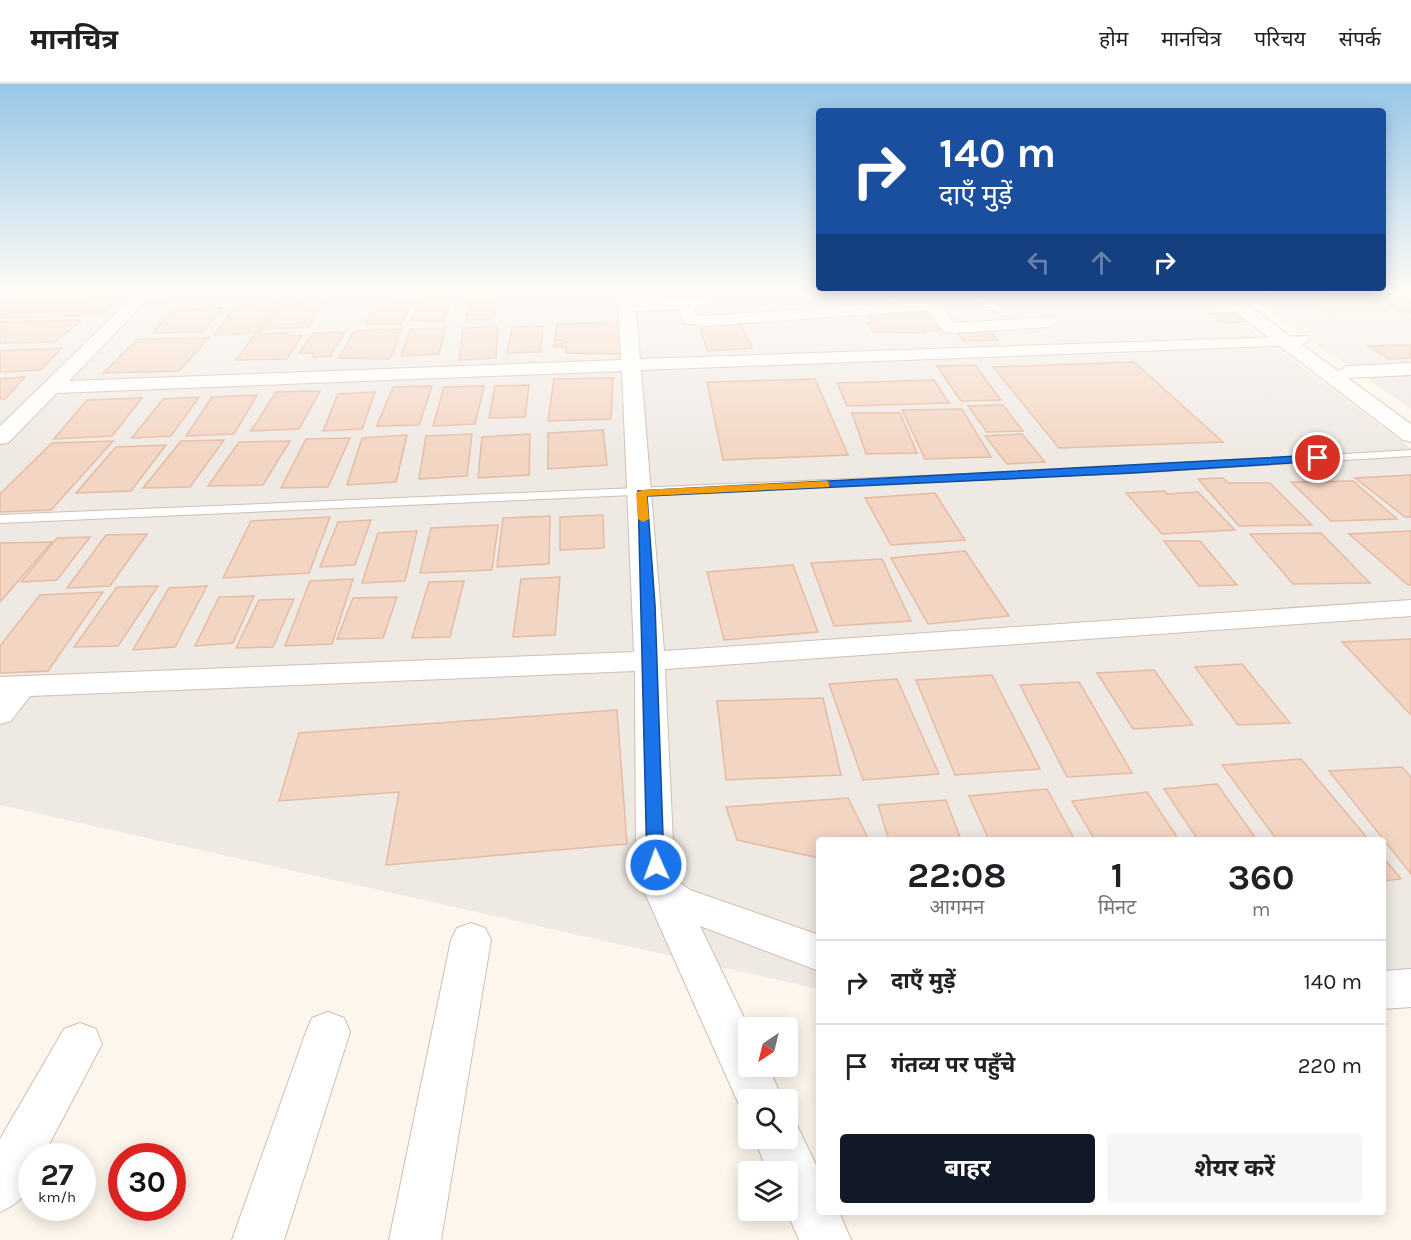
<!DOCTYPE html>
<html lang="hi">
<head>
<meta charset="utf-8">
<style>
  :root { --surface:#fff; --page:#f6f6f6; --text:#202124; --muted:#757577; --line:#e0e0e0; --accent:#111827 }
  body { margin:0; font-family:Karla,"Noto Sans Devanagari",sans-serif; background:var(--page); color:var(--text); height:100vh; display:flex; flex-direction:column; font-size:22px; white-space:nowrap }
  * { box-sizing:border-box; margin:0 }
  p { font-size:20px; color:var(--muted) }
  .icon { flex:none; width:33px; height:33px; fill:none; stroke:currentColor; stroke-width:2; stroke-linecap:round; stroke-linejoin:round }
  .map { position:relative; flex:1; overflow:hidden }
  .drawer { position:absolute; left:816px; top:753px; width:570px; height:378px; display:flex; flex-direction:column; background:var(--surface); border-radius:6px; box-shadow:0 3px 15px #0003 }
  .drawer>* { flex:none }
  .banner { position:absolute; left:816px; top:24px; width:570px; height:183px; border-radius:6px; box-shadow:0 3px 15px #0003; background:#1a4fa0; color:#fff; overflow:hidden }
  .needle { width:39px; rotate:215deg }
  .fabs { position:absolute; left:738px; top:933px; display:grid; gap:12px }
  .fabs a { display:grid; place-items:center; width:60px; height:60px; border-radius:6px; background:var(--surface); box-shadow:0 3px 15px #0003; font-size:30px }
  .speed { position:absolute; left:18px; top:1059px; display:flex; gap:12px; font-size:30px; font-weight:700; text-align:center }
  .speed>* { display:grid; place-content:center; width:78px; height:78px; border-radius:50%; background:var(--surface); box-shadow:0 3px 15px #0003; line-height:1 }
  .speed small { font-size:15px; font-weight:400 }
  .speed .limit { border:9px solid #d22; background:#fff; color:#111 }
  .pin { position:absolute; display:grid; place-items:center; width:51px; height:51px; color:#fff; margin:-26px; border:3px solid #fff; border-radius:50%; box-shadow:0 2px 6px #0007 }
  .me { position:absolute; width:66px; margin:-33px; rotate:358deg; stroke-linejoin:round; filter:drop-shadow(0 0 4px #0008) }
  .turn { display:flex; align-items:center; gap:21px; height:126px; padding:0 24px; font-size:27px }
  .turn .icon { width:78px; height:78px; stroke-width:2.5 }
  .turn b { display:block; font-size:42px; line-height:51px }
  .lanes { display:flex; align-items:center; height:57px; padding:0 24px; background:#0003; justify-content:center; gap:30px; direction:ltr }
  .lanes .off { opacity:.35 }
  .eta { display:flex; justify-content:space-evenly; align-items:center; height:102px; text-align:center }
  .eta b { font-size:36px; font-weight:700; line-height:42px }
  .primary-button { display:flex; gap:12px; margin-top:auto; padding:12px 24px }
  .primary-button a { flex:1; height:69px; border-radius:6px; background:var(--accent); color:#fff; font-size:24px; font-weight:700; line-height:69px; text-align:center }
  .primary-button a+a { background:var(--page); color:var(--text) }
  ul { padding:0; list-style:none }
  li { display:flex; align-items:center; gap:18px; height:84px; padding:0 24px; border-top:2px solid var(--line) }
  li div { flex:1 }
  li b { display:block; font-size:22px }
  li em { font-style:normal }
  header { display:flex; align-items:center; gap:36px; box-sizing:border-box; height:84px; padding:0 30px; background:var(--surface); border-bottom:2px solid var(--line) }
  header strong { font-size:28px }
  nav { display:flex; gap:33px; margin-inline-start:auto; font-size:21px }
  .map>svg:first-child { display:block }
</style>
</head>
<body>
<header>
<strong>मानचित्र</strong>
<nav><a>होम</a><a>मानचित्र</a><a>परिचय</a><a>संपर्क</a></nav>
</header>
<div class="map">
<svg width="1411" height="1156" viewBox="0 0 1411 1156">
  <rect width="100%" height="100%" fill="#fdf6ec"/>
  <g fill="#efe9e4">
    <path d="M 0,209 L 1203,209 L 1411,364 L 1411,924 L 1383,926 L 1383,756 L 819,756 L 819,905 L 0,721 Z"/>
    <path d="M 1243,209 L 1411,209 L 1411,325 Z"/>
  </g>
  <g fill="#f3d5c3" stroke="#e6bba3" stroke-width="1.5">
    <path d="M 14,209 L 113,209 L 10,213 Z"/>
    <path d="M 1362,211 L 1388,226 L 1326,228 L 1301,213 Z"/>
    <path d="M 119,214 L 101,231 L 0,234 L 0,223 L 7,218 Z"/>
    <path d="M 422,214 L 454,214 L 444,237 L 410,237 Z"/>
    <path d="M 498,215 L 492,235 L 465,236 L 472,216 Z"/>
    <path d="M 1381,215 L 1411,215 L 1411,228 L 1403,228 Z"/>
    <path d="M 412,218 L 401,240 L 365,240 L 377,219 Z"/>
    <path d="M 276,219 L 258,249 L 214,251 L 236,221 Z"/>
    <path d="M 322,219 L 309,243 L 263,245 L 279,221 Z"/>
    <path d="M 223,224 L 203,248 L 152,249 L 175,225 Z"/>
    <path d="M 930,228 L 943,246 L 924,247 L 925,249 L 873,248 L 868,239 L 875,239 L 869,229 Z"/>
    <path d="M 1235,228 L 1251,237 L 1224,239 L 1209,230 Z"/>
    <path d="M 82,236 L 55,258 L 0,259 L 0,238 Z"/>
    <path d="M 739,237 L 752,264 L 708,267 L 698,239 Z"/>
    <path d="M 624,238 L 625,270 L 566,269 L 566,263 L 554,263 L 554,260 L 562,260 L 562,256 L 555,257 L 557,240 Z"/>
    <path d="M 498,242 L 496,274 L 459,276 L 463,244 Z"/>
    <path d="M 543,242 L 540,268 L 507,269 L 512,243 Z"/>
    <path d="M 446,244 L 439,270 L 401,272 L 410,245 Z"/>
    <path d="M 402,245 L 390,275 L 339,274 L 354,247 Z"/>
    <path d="M 988,245 L 998,256 L 964,257 L 955,247 Z"/>
    <path d="M 345,248 L 330,272 L 312,273 L 314,269 L 299,269 L 313,249 Z"/>
    <path d="M 289,249 L 287,252 L 302,251 L 287,275 L 236,276 L 255,250 Z"/>
    <path d="M 209,254 L 179,287 L 103,289 L 138,255 Z"/>
    <path d="M 1411,261 L 1411,274 L 1389,275 L 1368,262 Z"/>
    <path d="M 62,264 L 40,286 L 0,288 L 0,267 Z"/>
    <path d="M 1134,278 L 1223,358 L 1059,364 L 993,283 Z"/>
    <path d="M 975,281 L 1001,316 L 961,317 L 937,282 Z"/>
    <path d="M 25,293 L 5,315 L 0,315 L 0,295 Z"/>
    <path d="M 613,294 L 611,335 L 548,337 L 554,295 Z"/>
    <path d="M 815,295 L 848,371 L 723,376 L 707,298 Z"/>
    <path d="M 934,296 L 949,319 L 847,322 L 837,299 Z"/>
    <path d="M 529,301 L 525,333 L 489,334 L 495,302 Z"/>
    <path d="M 432,302 L 419,341 L 377,342 L 393,303 Z"/>
    <path d="M 484,302 L 475,340 L 433,342 L 444,303 Z"/>
    <path d="M 320,307 L 299,345 L 251,347 L 276,308 Z"/>
    <path d="M 375,308 L 362,345 L 323,347 L 338,310 Z"/>
    <path d="M 257,311 L 234,350 L 186,352 L 212,313 Z"/>
    <path d="M 199,313 L 171,352 L 132,354 L 163,315 Z"/>
    <path d="M 142,314 L 112,352 L 54,355 L 87,316 Z"/>
    <path d="M 1003,321 L 1023,347 L 987,348 L 968,322 Z"/>
    <path d="M 962,325 L 991,373 L 925,375 L 902,326 Z"/>
    <path d="M 852,329 L 900,329 L 917,369 L 866,370 Z"/>
    <path d="M 603,346 L 607,381 L 548,385 L 548,349 Z"/>
    <path d="M 472,350 L 467,392 L 419,395 L 426,352 Z"/>
    <path d="M 530,350 L 529,391 L 478,394 L 482,353 Z"/>
    <path d="M 1022,350 L 1045,378 L 1007,380 L 985,352 Z"/>
    <path d="M 407,351 L 396,398 L 347,401 L 362,354 Z"/>
    <path d="M 350,354 L 328,403 L 281,404 L 306,355 Z"/>
    <path d="M 224,356 L 190,403 L 143,404 L 181,357 Z"/>
    <path d="M 113,357 L 51,426 L 0,428 L 0,410 L 52,359 Z"/>
    <path d="M 290,357 L 263,401 L 208,402 L 239,358 Z"/>
    <path d="M 166,361 L 131,407 L 76,409 L 116,363 Z"/>
    <path d="M 1411,391 L 1411,433 L 1405,433 L 1355,394 Z"/>
    <path d="M 1223,394 L 1228,399 L 1270,399 L 1312,441 L 1239,442 L 1198,395 Z"/>
    <path d="M 1353,397 L 1397,435 L 1331,437 L 1291,398 Z"/>
    <path d="M 1165,407 L 1167,410 L 1198,408 L 1235,446 L 1162,450 L 1126,409 Z"/>
    <path d="M 935,409 L 965,456 L 891,461 L 865,414 Z"/>
    <path d="M 603,431 L 604,464 L 560,466 L 560,433 Z"/>
    <path d="M 550,432 L 549,480 L 497,483 L 503,434 Z"/>
    <path d="M 330,433 L 309,489 L 223,494 L 251,437 Z"/>
    <path d="M 371,436 L 355,481 L 320,483 L 338,438 Z"/>
    <path d="M 498,441 L 492,486 L 420,489 L 431,444 Z"/>
    <path d="M 417,447 L 405,497 L 362,499 L 378,449 Z"/>
    <path d="M 1411,447 L 1411,501 L 1408,501 L 1349,450 Z"/>
    <path d="M 1321,449 L 1370,499 L 1293,500 L 1250,450 Z"/>
    <path d="M 147,450 L 110,502 L 67,504 L 106,451 Z"/>
    <path d="M 90,453 L 57,496 L 21,498 L 57,454 Z"/>
    <path d="M 1164,457 L 1200,457 L 1237,501 L 1199,502 Z"/>
    <path d="M 52,458 L 0,518 L 0,459 Z"/>
    <path d="M 965,467 L 1009,532 L 928,540 L 891,474 Z"/>
    <path d="M 882,475 L 911,537 L 834,542 L 811,479 Z"/>
    <path d="M 793,481 L 818,548 L 724,556 L 707,488 Z"/>
    <path d="M 560,493 L 555,551 L 513,553 L 521,495 Z"/>
    <path d="M 353,495 L 332,560 L 285,562 L 310,497 Z"/>
    <path d="M 464,497 L 450,553 L 412,554 L 429,498 Z"/>
    <path d="M 158,502 L 118,562 L 74,563 L 117,503 Z"/>
    <path d="M 207,502 L 175,563 L 133,566 L 169,504 Z"/>
    <path d="M 103,508 L 48,587 L 0,589 L 0,562 L 40,511 Z"/>
    <path d="M 254,512 L 233,559 L 195,562 L 219,513 Z"/>
    <path d="M 397,513 L 383,554 L 337,555 L 353,514 Z"/>
    <path d="M 294,515 L 273,563 L 236,564 L 259,516 Z"/>
    <path d="M 1411,555 L 1411,631 L 1342,558 Z"/>
    <path d="M 1242,580 L 1290,639 L 1238,641 L 1195,583 Z"/>
    <path d="M 1154,586 L 1193,641 L 1133,645 L 1097,589 Z"/>
    <path d="M 992,591 L 1040,685 L 955,691 L 916,596 Z"/>
    <path d="M 897,595 L 939,690 L 863,696 L 829,600 Z"/>
    <path d="M 1079,598 L 1132,689 L 1067,693 L 1020,601 Z"/>
    <path d="M 823,614 L 841,691 L 726,696 L 717,617 Z"/>
    <path d="M 617,626 L 627,760 L 386,781 L 399,708 L 279,717 L 299,649 Z"/>
    <path d="M 1301,675 L 1369,756 L 1277,756 L 1222,681 Z"/>
    <path d="M 1402,683 L 1411,693 L 1411,790 L 1329,687 Z"/>
    <path d="M 1217,700 L 1257,756 L 1198,756 L 1164,705 Z"/>
    <path d="M 1047,705 L 1075,756 L 989,756 L 969,712 Z"/>
    <path d="M 1147,708 L 1179,756 L 1095,756 L 1072,717 Z"/>
    <path d="M 848,714 L 869,756 L 819,756 L 819,774 L 737,756 L 726,723 Z"/>
    <path d="M 946,716 L 961,756 L 889,756 L 878,721 Z"/>
    <path d="M 1383,773 L 1401,795 L 1383,797 Z"/>
  </g>
  <g fill="none" stroke-linecap="round" stroke-linejoin="round">
    <g stroke="#d1beb0" stroke-width="2">
      <g id="lane">
        <path d="M 204,209 L 278,209 L 274,211 L 142,216 L 138,214 L 142,212 Z"/>
        <path d="M 1411,366 L 1411,372 L 1132,389 L 0,439 L 0,431 L 1132,383 Z"/>
      </g>
    </g>
    <g stroke="#d1beb0" stroke-width="2">
      <g id="street">
        <path d="M 137,209 L 154,209 L 69,297 L 621,276 L 618,209 L 634,209 L 635,217 L 710,215 L 712,218 L 710,221 L 694,224 L 697,231 L 704,232 L 931,216 L 937,218 L 955,239 L 1050,233 L 1059,238 L 1050,243 L 950,249 L 944,248 L 927,226 L 704,242 L 684,239 L 678,225 L 636,227 L 640,275 L 1307,252 L 1310,256 L 1301,261 L 641,286 L 664,567 L 1411,516 L 1411,532 L 665,585 L 674,781 L 679,798 L 690,806 L 819,851 L 819,887 L 700,842 L 749,944 L 748,982 L 768,982 L 783,1016 L 748,1016 L 748,1034 L 744,1032 L 644,807 L 636,781 L 635,587 L 30,612 L 11,637 L 0,640 L 0,593 L 634,568 L 622,287 L 57,309 L 8,359 L 0,360 L 0,342 Z"/>
        <path d="M 971,209 L 988,209 L 998,222 L 996,226 L 984,226 Z"/>
        <path d="M 1411,279 L 1411,291 L 1347,294 L 1337,288 L 1347,282 Z"/>
        <path d="M 471,839 L 485,844 L 491,856 L 441,1156 L 389,1156 L 451,856 L 457,844 Z"/>
        <path d="M 1411,885 L 1411,923 L 1383,925 L 1383,887 Z"/>
        <path d="M 328,928 L 344,934 L 350,948 L 284,1156 L 232,1156 L 306,948 L 312,934 Z"/>
        <path d="M 80,939 L 96,945 L 102,960 L 43,1072 L 32,1072 C 32,1101 28,1116 0,1128 L 0,1055 L 64,945 Z"/>
        <path d="M 788,1034 L 795,1037 L 819,1087 L 819,1128 L 839,1128 L 851,1156 L 799,1156 L 786,1126 L 788,1088 L 768,1088 L 754,1054 L 788,1054 Z"/>
      </g>
    </g>
    <g stroke="#d6c0b0" stroke-width="2">
      <path id="secondary" d="M 1210,209 L 1231,209 L 1411,340 L 1411,358 L 1403,356 Z"/>
    </g>
    <use href="#lane" fill="#fff" fill-rule="evenodd"/>
    <use href="#street" fill="#fff" fill-rule="evenodd"/>
    <use href="#secondary" fill="#fff" fill-rule="evenodd"/>
  </g>
  <linearGradient id="sky" x2="0" y2="1"><stop stop-color="#97c7e8"/><stop offset="0.56" stop-color="#fefbf6"/><stop offset="1" stop-color="#fefbf6" stop-opacity="0"/></linearGradient>
  <rect width="1411" height="371" fill="url(#sky)"/>
  <path fill="#1a73e8" stroke="#114b97" stroke-width="1.5" d="M 1318,371 L 1323,374 L 1322,377 L 1132,389 L 647,412 L 655,521 L 664,781 L 662,786 L 649,786 L 647,781 L 638,407 Z"/>
  <path fill="#f59e0b" d="M 826,397 L 829,398 L 829,403 L 647,412 L 649,435 L 643,438 L 638,435 L 636,409 L 642,406 Z"/>
</svg>
<div class="fabs">
<a><svg class="needle" viewBox="-14 -14 28 28"><path d="M0-13l5 13h-10z" fill="#e53935"/><path d="M0 13l5-13h-10z" fill="#757577"/></svg></a>
<a><svg class="icon" aria-label="search" viewBox="0 0 24 24"><circle cx="10" cy="10" r="6"/><path d="M15 15l6 6"/></svg></a>
<a><svg class="icon" aria-label="layers" viewBox="0 0 24 24"><path d="M12 4l9 5-9 5-9-5zM3 14l9 5 9-5"/></svg></a>
</div>
<div class="speed"><div>27<small>km/h</small></div><div class="limit">30</div></div>
<div class="pin" style="left:1318px;top:374px;background:#d93025"><svg class="icon" aria-label="arrive" viewBox="0 0 24 24"><path d="M6 21V4h12l-3 4 3 4H6"/></svg></div>
<svg class="me" style="left:656px;top:781px" viewBox="-20 -20 40 40"><circle r="17" fill="#1a73e8" stroke="#fff" stroke-width="3"/><path d="M0-11L8 9 0 5-8 9z" fill="#fff"/></svg>
<div class="banner">
<div class="turn"><svg class="icon" aria-label="right" viewBox="0 0 24 24"><path d="M7 20v-9h11M14 6l5 5-5 5"/></svg><div><b>140 m</b>दाएँ मुड़ें</div></div>
<div class="lanes"><svg class="icon off" aria-label="left" viewBox="0 0 24 24"><path d="M17 20v-9H6M10 6l-5 5 5 5"/></svg><svg class="icon off" aria-label="ahead" viewBox="0 0 24 24"><path d="M12 20V5M6 11l6-6 6 6"/></svg><svg class="icon" aria-label="right" viewBox="0 0 24 24"><path d="M7 20v-9h11M14 6l5 5-5 5"/></svg></div>
</div>
<section class="drawer">
<div class="eta">
<div><b>22:08</b><p>आगमन</p></div>
<div><b>1</b><p>मिनट</p></div>
<div><b>360</b><p>m</p></div>
</div>
<ul>
<li><svg class="icon" aria-label="right" viewBox="0 0 24 24"><path d="M7 20v-9h11M14 6l5 5-5 5"/></svg><div><b>दाएँ मुड़ें</b></div><em>140 m</em></li>
<li><svg class="icon" aria-label="arrive" viewBox="0 0 24 24"><path d="M6 21V4h12l-3 4 3 4H6"/></svg><div><b>गंतव्य पर पहुँचे</b></div><em>220 m</em></li>
</ul>
<div class="primary-button"><a>बाहर</a><a>शेयर करें</a></div>
</section>
</div>
</body>
</html>
